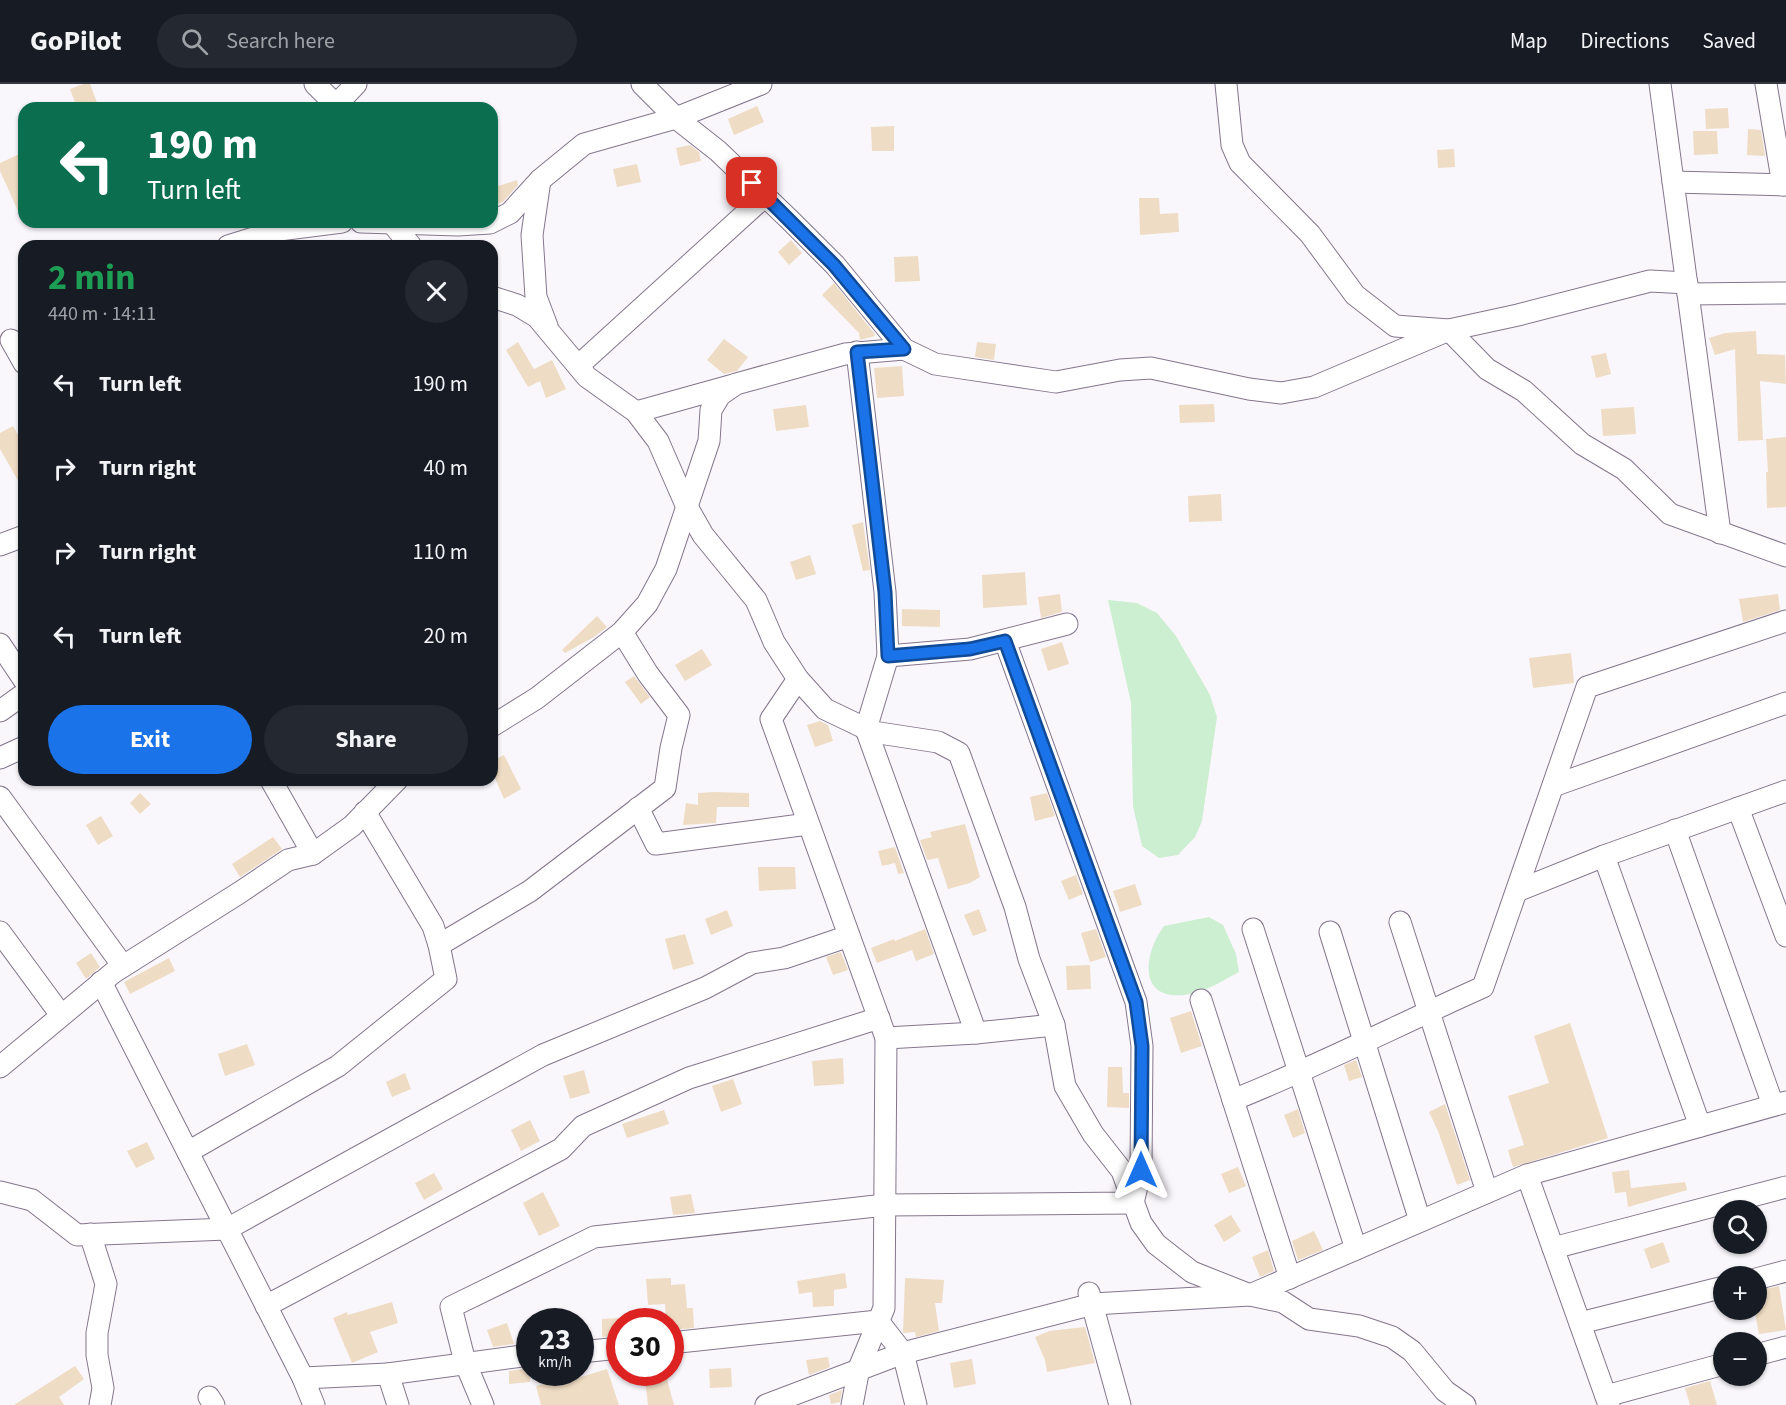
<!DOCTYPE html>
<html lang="en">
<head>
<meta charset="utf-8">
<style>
  :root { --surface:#171b24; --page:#242831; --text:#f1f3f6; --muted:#9ea1a6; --line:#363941; --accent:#1a73e8 }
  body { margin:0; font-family:"Source Sans 3",sans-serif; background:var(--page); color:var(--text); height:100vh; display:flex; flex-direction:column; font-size:22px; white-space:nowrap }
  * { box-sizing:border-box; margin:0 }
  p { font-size:20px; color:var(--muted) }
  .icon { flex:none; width:33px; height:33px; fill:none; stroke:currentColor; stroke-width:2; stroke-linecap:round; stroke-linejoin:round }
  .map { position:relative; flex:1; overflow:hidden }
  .drawer { position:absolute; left:18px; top:156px; width:480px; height:546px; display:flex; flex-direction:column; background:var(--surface); border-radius:18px; box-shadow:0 2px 4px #0004 }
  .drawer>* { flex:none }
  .banner { position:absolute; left:18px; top:18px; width:480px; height:126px; border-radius:18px; box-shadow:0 2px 4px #0004; background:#0b6e4f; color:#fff; overflow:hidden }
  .controls { position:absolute; left:1713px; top:1116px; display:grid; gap:12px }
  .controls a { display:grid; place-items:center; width:54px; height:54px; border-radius:50%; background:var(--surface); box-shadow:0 2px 4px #0004; font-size:30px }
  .speed { position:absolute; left:516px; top:1224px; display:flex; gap:12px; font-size:30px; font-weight:700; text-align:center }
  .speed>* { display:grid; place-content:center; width:78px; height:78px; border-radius:50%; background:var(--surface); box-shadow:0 2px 4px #0004; line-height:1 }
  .speed small { font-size:15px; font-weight:400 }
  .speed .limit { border:9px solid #d22; background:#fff; color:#111 }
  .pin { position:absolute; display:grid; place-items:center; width:51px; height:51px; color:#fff; margin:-26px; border-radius:12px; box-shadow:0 3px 9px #0006 }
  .me { position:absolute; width:66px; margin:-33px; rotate:0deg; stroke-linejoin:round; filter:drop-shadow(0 0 4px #0008) }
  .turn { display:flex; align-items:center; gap:21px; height:126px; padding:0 30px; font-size:27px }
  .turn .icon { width:78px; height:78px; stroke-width:2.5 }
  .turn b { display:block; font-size:42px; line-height:51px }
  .round { display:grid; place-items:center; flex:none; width:63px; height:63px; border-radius:32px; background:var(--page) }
  .headline { display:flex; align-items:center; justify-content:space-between; height:102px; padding:0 30px }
  h1 { font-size:36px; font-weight:700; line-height:45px; color:#1e9e55 }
  .action { display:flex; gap:12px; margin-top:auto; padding:12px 30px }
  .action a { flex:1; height:69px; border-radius:36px; background:var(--accent); color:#fff; font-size:24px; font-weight:700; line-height:69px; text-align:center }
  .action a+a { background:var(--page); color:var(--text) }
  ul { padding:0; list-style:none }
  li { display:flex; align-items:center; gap:18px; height:84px; padding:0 30px }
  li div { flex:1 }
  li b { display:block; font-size:22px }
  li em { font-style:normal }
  header { display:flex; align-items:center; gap:36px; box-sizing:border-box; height:84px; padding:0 30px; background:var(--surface); border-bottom:2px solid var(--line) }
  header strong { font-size:28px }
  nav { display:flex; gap:33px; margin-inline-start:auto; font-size:21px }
  .search { width:420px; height:54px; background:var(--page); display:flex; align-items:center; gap:15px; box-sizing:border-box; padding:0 21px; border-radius:33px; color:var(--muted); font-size:22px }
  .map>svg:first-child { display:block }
</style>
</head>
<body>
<header>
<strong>GoPilot</strong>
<div class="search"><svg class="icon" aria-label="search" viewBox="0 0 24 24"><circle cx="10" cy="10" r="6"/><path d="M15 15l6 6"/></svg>Search here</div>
<nav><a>Map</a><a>Directions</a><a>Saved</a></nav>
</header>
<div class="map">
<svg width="1786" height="1321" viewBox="0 0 1786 1321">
  <rect width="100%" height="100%" fill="#faf7fc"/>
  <g fill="#ccefd1">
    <path d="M 1108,516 L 1137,519 L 1157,529 L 1176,552 L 1210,611 L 1217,633 L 1202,737 L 1195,753 L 1178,771 L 1159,774 L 1142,762 L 1133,722 L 1131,619 Z"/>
    <path d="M 1209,833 L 1223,841 L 1236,870 L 1239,888 C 1222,897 1204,909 1184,911 C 1136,916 1145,867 1164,842 Z"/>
  </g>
  <g fill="#efdcc4">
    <path d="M 83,0 L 90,0 L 99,24 L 77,24 L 70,5 Z"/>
    <path d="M 757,22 L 764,38 L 734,51 L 728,35 Z"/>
    <path d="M 1728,24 L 1729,44 L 1706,45 L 1705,25 Z"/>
    <path d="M 894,42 L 894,67 L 872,67 L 871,43 Z"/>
    <path d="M 1748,45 L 1761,46 L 1765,72 L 1747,71 Z"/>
    <path d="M 1693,47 L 1717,47 L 1718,70 L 1694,71 Z"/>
    <path d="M 690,61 L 699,68 L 701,77 L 680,82 L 676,64 Z"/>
    <path d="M 1454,65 L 1455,83 L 1438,84 L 1437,66 Z"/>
    <path d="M 24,68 L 24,140 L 0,87 L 0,79 Z"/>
    <path d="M 637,80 L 641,98 L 617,103 L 613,85 Z"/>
    <path d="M 517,96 L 518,101 L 503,118 L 492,121 L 492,104 Z"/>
    <path d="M 1139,114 L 1159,114 L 1160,130 L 1178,129 L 1179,148 L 1140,151 Z"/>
    <path d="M 791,156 L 802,169 L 789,181 L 778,168 Z"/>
    <path d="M 918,172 L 920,197 L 895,198 L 894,173 Z"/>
    <path d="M 834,199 L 874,249 L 875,252 L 860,256 L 859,249 L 822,211 Z"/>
    <path d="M 1756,247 L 1757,270 L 1785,271 L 1786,300 L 1760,297 L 1763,356 L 1738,357 L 1735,265 L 1715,271 L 1709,254 L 1725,249 Z"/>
    <path d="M 724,255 L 748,273 L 737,287 L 724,290 L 707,276 Z"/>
    <path d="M 518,258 L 535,287 L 534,285 L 552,276 L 566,305 L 546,314 L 540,297 L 528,303 L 506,266 Z"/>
    <path d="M 977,258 L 996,260 L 994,276 L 975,273 Z"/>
    <path d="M 1606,269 L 1611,290 L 1596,294 L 1591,272 Z"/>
    <path d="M 902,282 L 904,312 L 877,314 L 874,284 Z"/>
    <path d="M 1214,320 L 1215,338 L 1180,339 L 1179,321 Z"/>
    <path d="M 806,321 L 809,343 L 776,347 L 773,325 Z"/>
    <path d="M 1634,323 L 1636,350 L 1603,352 L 1601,325 Z"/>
    <path d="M 13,342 L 24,361 L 24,407 L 0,365 L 0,349 Z"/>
    <path d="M 1786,353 L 1786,423 L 1767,424 L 1766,388 L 1768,388 L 1766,355 Z"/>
    <path d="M 1221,410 L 1222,437 L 1189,438 L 1188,412 Z"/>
    <path d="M 863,438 L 870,486 L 863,487 L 852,441 Z"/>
    <path d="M 810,471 L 816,490 L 796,496 L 790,478 Z"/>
    <path d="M 1025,488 L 1027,521 L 983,524 L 982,491 Z"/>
    <path d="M 1060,510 L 1062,528 L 1041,534 L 1038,513 Z"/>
    <path d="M 1778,510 L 1780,526 L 1743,538 L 1739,515 Z"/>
    <path d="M 902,525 L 940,526 L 940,543 L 902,542 Z"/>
    <path d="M 597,532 L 607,543 L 594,553 L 565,569 L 562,566 Z"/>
    <path d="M 1062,558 L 1069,580 L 1048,587 L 1041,565 Z"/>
    <path d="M 702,565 L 712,581 L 685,597 L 675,581 Z"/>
    <path d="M 1571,569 L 1574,599 L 1533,604 L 1529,574 Z"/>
    <path d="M 634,592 L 650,613 L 641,620 L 625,598 Z"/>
    <path d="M 820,637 L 828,641 L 833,657 L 815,663 L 807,641 Z"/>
    <path d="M 504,671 L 521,705 L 504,715 L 492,687 L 492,677 Z"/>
    <path d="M 714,708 L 749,709 L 749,723 L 717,723 L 716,739 L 683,741 L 686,719 L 698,721 L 698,709 Z"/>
    <path d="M 140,709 L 151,720 L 140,730 L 130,719 Z"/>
    <path d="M 1047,709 L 1055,732 L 1035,737 L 1030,713 Z"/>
    <path d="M 101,732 L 113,752 L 98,761 L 86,741 Z"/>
    <path d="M 965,740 L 980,793 L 970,799 L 948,805 L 938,774 L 927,776 L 920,756 L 932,753 L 930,748 Z"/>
    <path d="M 273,753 L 282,765 L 240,793 L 232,780 Z"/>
    <path d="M 895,763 L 904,789 L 898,790 L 895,779 L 882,782 L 878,767 Z"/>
    <path d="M 758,783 L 795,783 L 796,805 L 759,807 Z"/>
    <path d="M 1076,791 L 1083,810 L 1069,816 L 1061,797 Z"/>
    <path d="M 1135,800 L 1142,821 L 1120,828 L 1113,807 Z"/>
    <path d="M 979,825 L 987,847 L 973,852 L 964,831 Z"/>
    <path d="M 727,826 L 733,842 L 711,851 L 705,835 Z"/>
    <path d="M 925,845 L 934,870 L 916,877 L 912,866 L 877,879 L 871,864 L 894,855 L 895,857 Z"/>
    <path d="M 1096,845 L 1106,873 L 1090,878 L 1081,849 Z"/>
    <path d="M 685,850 L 694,880 L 673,886 L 665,855 Z"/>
    <path d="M 841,868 L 848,886 L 833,891 L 826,873 Z"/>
    <path d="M 91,869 L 100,883 L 86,895 L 76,879 Z"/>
    <path d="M 169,874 L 175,887 L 130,910 L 124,898 Z"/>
    <path d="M 1090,881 L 1091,905 L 1067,906 L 1066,882 Z"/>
    <path d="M 1191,927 L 1202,962 L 1181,969 L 1170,934 Z"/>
    <path d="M 1570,939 L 1608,1054 L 1513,1083 L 1508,1066 L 1524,1061 L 1508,1012 L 1549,999 L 1534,952 Z"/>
    <path d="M 247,960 L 255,981 L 225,992 L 218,970 Z"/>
    <path d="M 843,974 L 844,1000 L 814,1002 L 812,977 Z"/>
    <path d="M 1356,976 L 1362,993 L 1349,997 L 1344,981 Z"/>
    <path d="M 1108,983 L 1122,983 L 1123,1009 L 1129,1009 L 1129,1024 L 1107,1023 Z"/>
    <path d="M 584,986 L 590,1009 L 570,1015 L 563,992 Z"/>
    <path d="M 405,989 L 411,1005 L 392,1013 L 386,998 Z"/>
    <path d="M 733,995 L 742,1020 L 721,1028 L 712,1002 Z"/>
    <path d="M 1445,1020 L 1470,1096 L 1457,1101 L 1438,1047 L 1429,1028 Z"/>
    <path d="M 1298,1025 L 1305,1049 L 1293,1054 L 1284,1031 Z"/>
    <path d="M 664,1026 L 669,1040 L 627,1054 L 622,1040 Z"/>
    <path d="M 530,1036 L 540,1057 L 521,1067 L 511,1046 Z"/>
    <path d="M 147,1058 L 155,1075 L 136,1084 L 127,1067 Z"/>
    <path d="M 1238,1083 L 1246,1102 L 1229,1109 L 1221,1090 Z"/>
    <path d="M 1629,1086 L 1631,1104 L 1685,1098 L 1687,1106 L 1628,1123 L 1626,1108 L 1615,1109 L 1612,1088 Z"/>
    <path d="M 434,1089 L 443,1105 L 424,1116 L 415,1099 Z"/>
    <path d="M 543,1108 L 560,1142 L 539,1152 L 523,1119 Z"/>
    <path d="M 691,1110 L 695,1129 L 673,1131 L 670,1113 Z"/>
    <path d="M 1231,1131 L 1241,1147 L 1224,1158 L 1214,1141 Z"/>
    <path d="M 1314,1147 L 1323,1166 L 1298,1176 L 1292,1157 Z"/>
    <path d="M 1663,1158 L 1670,1178 L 1651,1185 L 1644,1165 Z"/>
    <path d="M 1268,1166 L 1274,1187 L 1260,1193 L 1252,1173 Z"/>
    <path d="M 845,1189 L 847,1204 L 834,1206 L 834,1222 L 813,1223 L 812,1208 L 799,1210 L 797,1197 Z"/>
    <path d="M 671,1194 L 671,1201 L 685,1200 L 687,1224 L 693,1224 L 694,1244 L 670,1246 L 670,1238 L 666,1238 L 665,1220 L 648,1221 L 646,1195 Z"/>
    <path d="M 905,1194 L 944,1196 L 942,1219 L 935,1219 L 939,1247 L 916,1253 L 915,1248 L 903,1249 Z"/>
    <path d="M 1779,1202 L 1786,1246 L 1759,1250 L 1756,1235 L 1756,1207 Z"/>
    <path d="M 392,1218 L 398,1239 L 370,1248 L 378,1268 L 352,1279 L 333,1234 L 347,1228 L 348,1231 Z"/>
    <path d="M 620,1234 L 620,1251 L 602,1253 L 602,1235 Z"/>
    <path d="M 507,1239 L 514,1260 L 493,1263 L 487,1246 Z"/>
    <path d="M 1085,1243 L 1095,1279 L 1047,1288 L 1045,1276 L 1035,1253 L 1049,1247 Z"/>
    <path d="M 828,1273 L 830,1283 L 809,1291 L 806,1276 Z"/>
    <path d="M 972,1275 L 976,1300 L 954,1304 L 950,1279 Z"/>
    <path d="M 75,1282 L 84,1295 L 59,1313 L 64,1321 L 14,1321 Z"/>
    <path d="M 530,1284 L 530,1298 L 509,1300 L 509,1287 Z"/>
    <path d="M 731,1284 L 732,1303 L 710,1304 L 709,1285 Z"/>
    <path d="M 607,1285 L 619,1321 L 541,1321 L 536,1302 L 580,1291 L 581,1293 Z"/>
    <path d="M 644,1288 L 665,1288 L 674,1321 L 648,1321 Z"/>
    <path d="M 1710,1297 L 1717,1321 L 1690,1321 L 1685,1304 Z"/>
    <path d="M 842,1306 L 840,1318 L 831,1320 L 829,1311 Z"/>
  </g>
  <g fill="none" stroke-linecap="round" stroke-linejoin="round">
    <g stroke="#83768c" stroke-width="23">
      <g id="street">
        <path d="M 315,0 L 336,21 L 356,0"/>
        <path d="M 642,0 L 676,34 L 718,67 L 791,137 L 835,181 L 904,265 L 935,280 L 1056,298 L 1120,286 L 1151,284 L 1249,305 L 1281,309 L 1314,303 L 1449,246 L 1518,231 L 1650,197 L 1687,199"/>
        <path d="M 1226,0 L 1232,61 L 1240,79 L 1310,150 L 1355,211 L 1395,242 L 1449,246 L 1487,285 L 1524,307 L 1582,360 L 1624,385 L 1670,430 L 1786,472"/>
        <path d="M 1660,0 L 1720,449"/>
        <path d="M 1766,0 L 1783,101"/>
        <path d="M 540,96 L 532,151 L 536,213 L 547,242"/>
        <path d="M 1673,98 L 1786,101"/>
        <path d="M 361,138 L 458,141 L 490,139 L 510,129 L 540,96 L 584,60 L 676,34 L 761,0"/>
        <path d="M 392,139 L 411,162"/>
        <path d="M 228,162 L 279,146 L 342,138"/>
        <path d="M 1688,210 L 1786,209"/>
        <path d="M 492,213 L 517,221 L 537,233 L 587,293 L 636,328 L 658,357 L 686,421 L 703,451 L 756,516 L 774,558 L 798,595 L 825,625 L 873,648 L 938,658 L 959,669 L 1015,823 L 1029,875 L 1054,941 L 1065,1002 L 1093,1050 L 1122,1087 L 1141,1139 L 1156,1160 L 1192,1188 L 1250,1211 L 1283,1218 L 1309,1235 L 1359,1242 L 1392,1253 L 1412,1267 L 1445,1307 L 1465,1321"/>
        <path d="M 11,256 L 24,279"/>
        <path d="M 857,268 L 885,508 L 888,572 L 970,565 L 1067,540"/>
        <path d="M 578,282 L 765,112"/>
        <path d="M 636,328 L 733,301"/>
        <path d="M 0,461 L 24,452"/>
        <path d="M 0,560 L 24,596"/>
        <path d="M 888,572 L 866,645 L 976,949"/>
        <path d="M 798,595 L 771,635 L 886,954 L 884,1224 L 859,1284 L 852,1321"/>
        <path d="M 0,627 L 24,610"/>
        <path d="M 492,642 L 537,614 L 622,548 L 647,520 L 666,485 L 709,357 L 711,326 L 720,311 L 736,300 L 845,270 L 904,265"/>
        <path d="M 0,674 L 24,663"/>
        <path d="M 271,696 L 313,770"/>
        <path d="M 1553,702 L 1786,619"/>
        <path d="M 0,713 L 123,882"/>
        <path d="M 638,724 L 656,760 L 808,740"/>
        <path d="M 1738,724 L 1786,852"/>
        <path d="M 365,728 L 433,842 L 439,861"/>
        <path d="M 1675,746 L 1773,1021"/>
        <path d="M 1604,772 L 1700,1042"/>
        <path d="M 1517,807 L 1604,772 L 1786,707"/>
        <path d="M 1400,838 L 1487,1108"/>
        <path d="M 1253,845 L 1356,1165"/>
        <path d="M 0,848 L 61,931"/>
        <path d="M 1330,848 L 1420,1137"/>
        <path d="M 101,898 L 303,1294 L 314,1321"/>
        <path d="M 1201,916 L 1290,1194"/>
        <path d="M 886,954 L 976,949 L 1054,941"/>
        <path d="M 0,983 L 114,888 L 239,809 L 288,776 L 313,770 L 352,742 L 397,696"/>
        <path d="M 1233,1016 C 1318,982 1400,940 1483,903 L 1587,603 L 1786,537"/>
        <path d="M 188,1068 L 338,982 L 446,895 L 439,861 L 530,807 L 665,704 L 671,664 L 679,631 L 648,590 L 622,548"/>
        <path d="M 1527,1091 L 1609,1321"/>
        <path d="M 0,1108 L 32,1116 L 77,1151 L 227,1145 L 543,971 L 705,904 L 752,879 L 784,874 L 849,852"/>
        <path d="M 90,1150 L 106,1200 L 97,1249 L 97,1271 L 103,1304 L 100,1321"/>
        <path d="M 1553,1164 L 1786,1103"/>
        <path d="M 1756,1195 L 1786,1187"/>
        <path d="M 1089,1209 L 1120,1321"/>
        <path d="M 266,1222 L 561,1065 L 583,1042 L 689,994 L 879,934"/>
        <path d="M 1580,1239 L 1724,1203"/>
        <path d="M 670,1259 L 878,1237 L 903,1269 L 916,1321"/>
        <path d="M 580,1268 L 620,1264"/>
        <path d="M 1756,1271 L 1786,1263"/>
        <path d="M 303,1294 L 388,1290"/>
        <path d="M 1606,1312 L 1724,1280"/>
        <path d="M 209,1313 L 214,1321"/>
        <path d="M 398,1321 L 388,1290 L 530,1271"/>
        <path d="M 483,1321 L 465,1278 L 451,1223 L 594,1153 L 885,1121 L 1133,1119 L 1141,1085 L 1142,962 L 1136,918 L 1005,557"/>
        <path d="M 766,1321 L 903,1269 L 1093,1220 L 1250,1211 L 1527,1091 L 1786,1018"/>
      </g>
    </g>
    <use href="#street" stroke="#fff" stroke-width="21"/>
  </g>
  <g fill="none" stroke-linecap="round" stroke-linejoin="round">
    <g stroke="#114b97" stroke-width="15">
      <path id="route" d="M 752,99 L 834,181 L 904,265 L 857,268 L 885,508 L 888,572 L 970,565 L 1005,557 L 1136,918 L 1142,962 L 1141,1086"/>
    </g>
    <use href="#route" stroke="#1a73e8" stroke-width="10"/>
  </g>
</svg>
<div class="controls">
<a><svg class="icon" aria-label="search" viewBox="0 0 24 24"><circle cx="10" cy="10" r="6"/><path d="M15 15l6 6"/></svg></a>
<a>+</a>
<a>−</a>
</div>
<div class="speed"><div>23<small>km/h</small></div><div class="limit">30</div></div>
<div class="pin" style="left:752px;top:99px;background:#d93025"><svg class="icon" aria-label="arrive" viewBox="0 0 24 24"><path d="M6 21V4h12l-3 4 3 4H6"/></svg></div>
<svg class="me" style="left:1141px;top:1086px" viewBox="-20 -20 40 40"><path d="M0-17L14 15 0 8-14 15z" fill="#1a73e8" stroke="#fff" stroke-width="4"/></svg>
<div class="banner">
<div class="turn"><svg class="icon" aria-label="left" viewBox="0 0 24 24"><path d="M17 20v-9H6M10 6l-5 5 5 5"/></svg><div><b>190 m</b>Turn left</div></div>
</div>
<section class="drawer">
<div class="headline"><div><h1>2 min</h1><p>440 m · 14:11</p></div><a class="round"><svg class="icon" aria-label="close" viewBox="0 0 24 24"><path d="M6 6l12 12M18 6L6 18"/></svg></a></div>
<ul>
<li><svg class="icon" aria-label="left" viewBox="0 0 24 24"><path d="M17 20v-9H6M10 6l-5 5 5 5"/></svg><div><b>Turn left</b></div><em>190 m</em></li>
<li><svg class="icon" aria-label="right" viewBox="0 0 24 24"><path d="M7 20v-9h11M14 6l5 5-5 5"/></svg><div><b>Turn right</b></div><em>40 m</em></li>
<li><svg class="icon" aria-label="right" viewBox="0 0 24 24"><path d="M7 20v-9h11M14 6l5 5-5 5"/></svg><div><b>Turn right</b></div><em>110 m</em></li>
<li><svg class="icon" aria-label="left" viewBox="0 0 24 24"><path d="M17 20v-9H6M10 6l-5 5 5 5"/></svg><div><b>Turn left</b></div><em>20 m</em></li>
</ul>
<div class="action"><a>Exit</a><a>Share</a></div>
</section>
</div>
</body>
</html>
